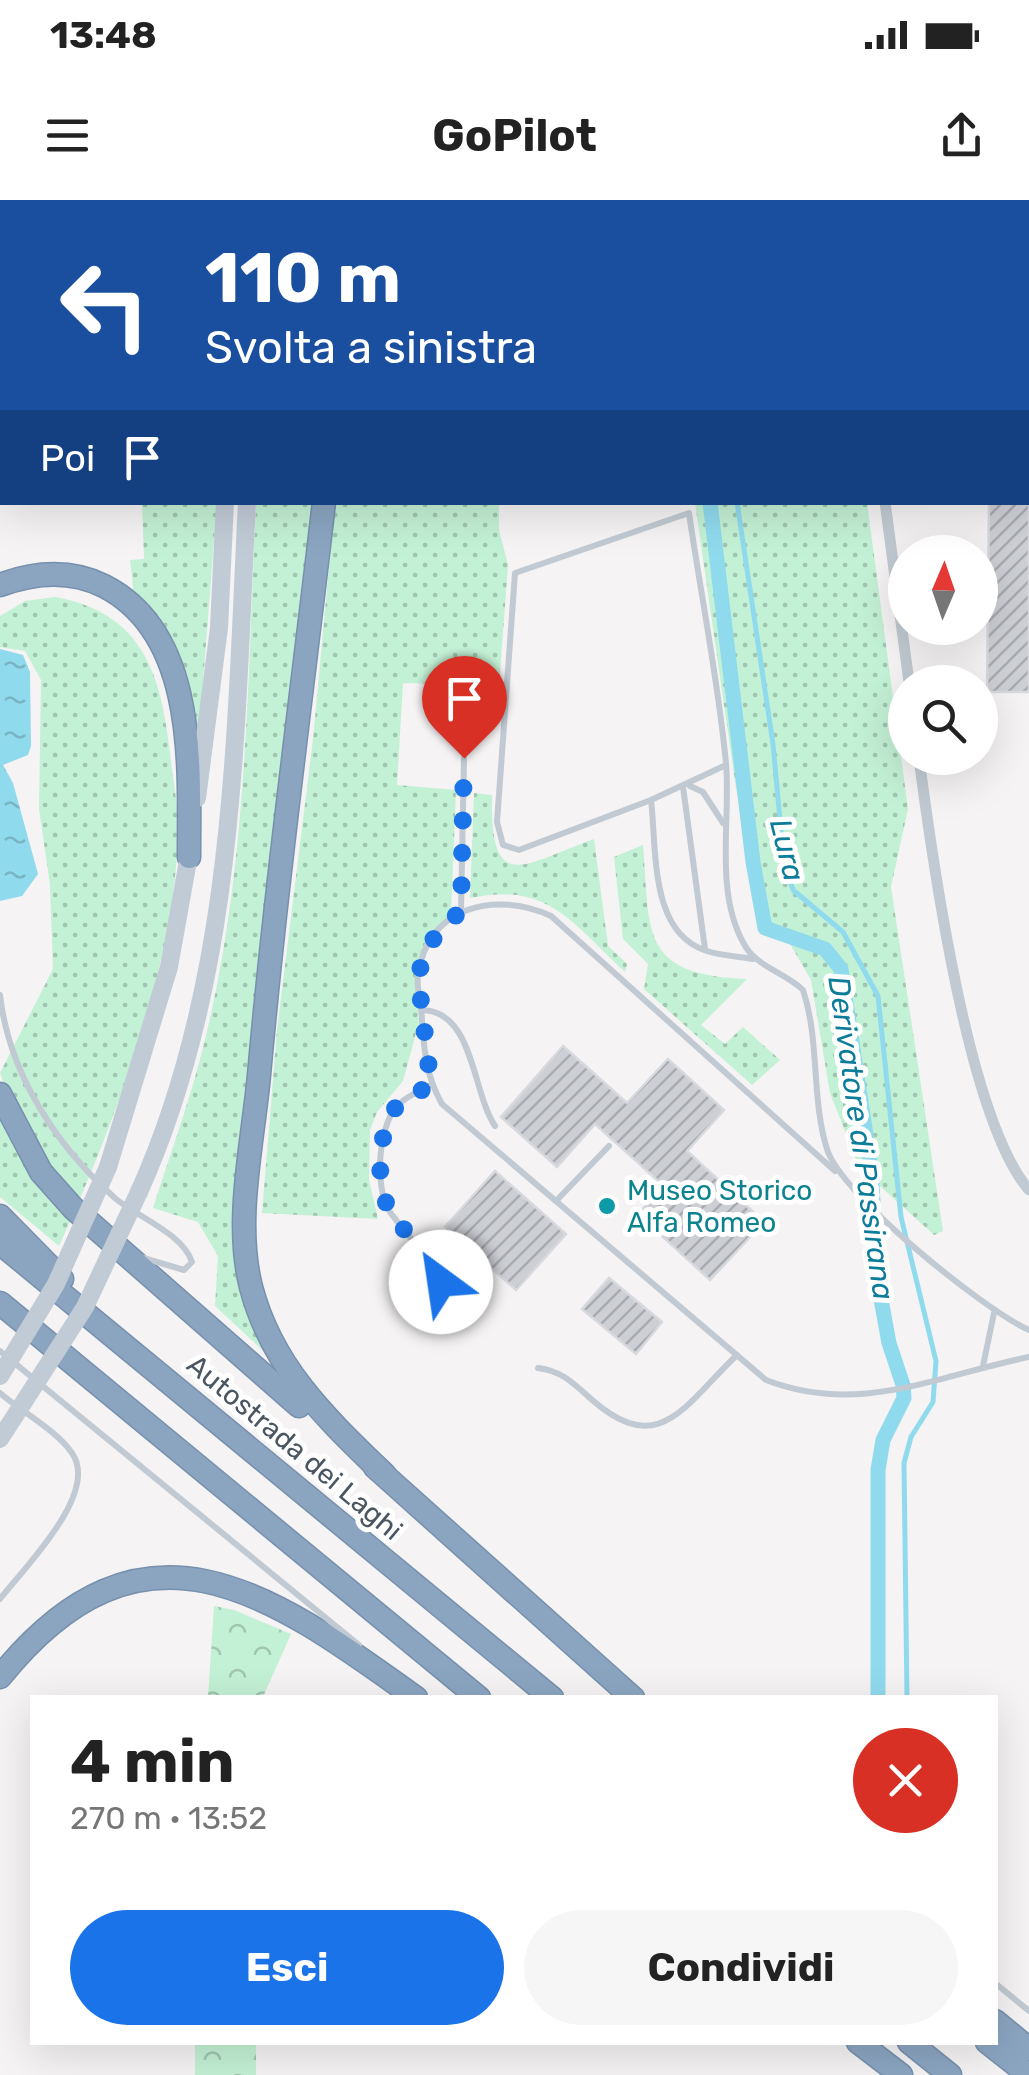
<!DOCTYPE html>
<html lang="it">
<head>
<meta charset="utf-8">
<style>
  :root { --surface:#fff; --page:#f6f6f6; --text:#222; --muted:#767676; --accent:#1a73e8 }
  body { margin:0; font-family:Rubik,sans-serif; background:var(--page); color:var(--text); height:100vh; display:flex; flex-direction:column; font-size:38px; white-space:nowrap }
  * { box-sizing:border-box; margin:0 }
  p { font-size:32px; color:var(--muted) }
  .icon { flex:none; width:55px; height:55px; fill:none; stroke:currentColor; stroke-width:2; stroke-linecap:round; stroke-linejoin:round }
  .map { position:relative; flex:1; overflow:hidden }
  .panel { position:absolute; left:30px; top:1495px; width:968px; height:350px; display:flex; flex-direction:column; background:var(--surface); border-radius:0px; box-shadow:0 10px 40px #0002 }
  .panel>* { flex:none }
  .top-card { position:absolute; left:0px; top:0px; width:1030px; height:305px; box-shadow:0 10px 40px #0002; background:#1a4fa0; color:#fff; overflow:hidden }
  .needle { width:65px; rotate:2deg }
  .fabs { position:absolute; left:888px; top:335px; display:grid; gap:20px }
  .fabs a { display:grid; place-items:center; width:110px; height:110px; border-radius:50%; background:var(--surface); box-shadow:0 10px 40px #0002; font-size:50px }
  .pin { position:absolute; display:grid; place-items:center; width:85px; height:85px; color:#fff; margin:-102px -42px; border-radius:50% 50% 50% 0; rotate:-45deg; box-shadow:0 0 10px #0007 }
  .pin .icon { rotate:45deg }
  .me { position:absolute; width:110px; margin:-55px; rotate:329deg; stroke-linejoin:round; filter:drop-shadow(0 0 8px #0008) }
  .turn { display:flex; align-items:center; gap:35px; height:210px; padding:0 40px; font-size:45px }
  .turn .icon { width:130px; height:130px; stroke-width:2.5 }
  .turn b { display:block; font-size:70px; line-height:85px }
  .then { display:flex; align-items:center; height:95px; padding:0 40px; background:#0003; gap:20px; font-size:38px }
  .round { display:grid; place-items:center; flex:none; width:105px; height:105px; border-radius:52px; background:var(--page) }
  .head { display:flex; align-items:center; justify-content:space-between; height:170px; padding:0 40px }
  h1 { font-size:60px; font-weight:700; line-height:75px }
  .button { display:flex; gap:20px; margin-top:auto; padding:20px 40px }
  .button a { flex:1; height:115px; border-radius:60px; background:var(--accent); color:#fff; font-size:40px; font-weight:700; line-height:115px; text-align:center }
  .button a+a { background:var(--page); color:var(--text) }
  .status { display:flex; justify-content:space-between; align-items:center; height:70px; padding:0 50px; background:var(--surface); direction:ltr }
  .status svg { height:28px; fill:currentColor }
  header { display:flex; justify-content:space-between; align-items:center; height:130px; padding:0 40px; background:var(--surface); font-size:45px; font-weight:700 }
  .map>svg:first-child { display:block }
</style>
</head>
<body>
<div class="status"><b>13:48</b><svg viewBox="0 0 49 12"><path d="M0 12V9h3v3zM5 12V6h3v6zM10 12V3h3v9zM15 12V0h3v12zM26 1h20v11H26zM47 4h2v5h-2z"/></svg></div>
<header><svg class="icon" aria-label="menu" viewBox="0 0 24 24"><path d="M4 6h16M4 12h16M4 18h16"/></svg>GoPilot<svg class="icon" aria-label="share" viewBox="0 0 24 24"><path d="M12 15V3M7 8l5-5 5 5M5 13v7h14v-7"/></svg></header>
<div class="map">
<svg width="1029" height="1875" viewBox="0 0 1029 1875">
  <defs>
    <pattern id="grass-dots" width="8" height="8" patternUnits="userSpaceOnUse" patternTransform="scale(2.5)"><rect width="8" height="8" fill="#c3f1d5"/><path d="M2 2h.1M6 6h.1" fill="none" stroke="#a0c6b0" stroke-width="1.8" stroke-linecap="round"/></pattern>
    <pattern id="forest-crowns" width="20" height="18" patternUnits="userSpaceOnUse" patternTransform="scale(2.5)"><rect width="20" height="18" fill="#c3f1d5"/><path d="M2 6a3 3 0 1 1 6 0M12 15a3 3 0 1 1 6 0" fill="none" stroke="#a0c6b0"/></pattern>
    <pattern id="water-ripples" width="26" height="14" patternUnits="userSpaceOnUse" patternTransform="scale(2.5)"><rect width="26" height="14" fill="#90daee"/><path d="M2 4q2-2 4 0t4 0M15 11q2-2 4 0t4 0" fill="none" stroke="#78b4c4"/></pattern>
    <pattern id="building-hatch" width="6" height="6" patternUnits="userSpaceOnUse" patternTransform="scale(2.5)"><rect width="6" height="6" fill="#cdcfd5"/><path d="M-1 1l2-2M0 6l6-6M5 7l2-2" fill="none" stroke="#a8abb0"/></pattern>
  </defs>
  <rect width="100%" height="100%" fill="#f5f3f3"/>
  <g fill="url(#grass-dots)">
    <path d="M 557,0 L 768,0 L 770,2 L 551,2 Z"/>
    <path d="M 142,303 L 217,303 L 198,546 L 134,396 L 130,360 L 144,359 Z"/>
    <path d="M 256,303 L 318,303 L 238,1024 L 283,1169 L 215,1106 L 218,1056 L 198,1022 L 153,1008 C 168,960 186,912 199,863 C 248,682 247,488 256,303 Z"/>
    <path d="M 335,303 L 499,303 L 499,330 L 508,365 L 499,486 L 403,483 L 397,585 L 456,590 L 451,714 L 424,745 L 415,778 L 419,822 L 403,881 L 377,912 L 370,930 L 369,980 L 378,1019 L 262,1013 L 277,830 L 313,539 Z"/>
    <path d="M 695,303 L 867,303 L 908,609 L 891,687 L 943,1031 L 934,1035 L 859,967 L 830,893 L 811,780 L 786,737 L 763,717 L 736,588 Z"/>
    <path d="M 56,397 C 143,414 161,473 170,553 C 173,580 179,609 178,636 C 174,758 126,890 79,1001 C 45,967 16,919 0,873 L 53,769 L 50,685 L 39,609 L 41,480 L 25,451 L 0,447 L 0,416 L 25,401 Z"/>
    <path d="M 474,593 L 492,595 C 490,696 522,665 594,639 L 608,746 L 627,764 L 625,772 C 572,723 548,681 470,698 Z"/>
    <path d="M 643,645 C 650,734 640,775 747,779 L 701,825 L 725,844 L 743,827 L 780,860 L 752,885 L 644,789 L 648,764 L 623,739 L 614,657 Z"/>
    <path d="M 0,912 L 71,1019 L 59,1046 L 0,997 Z"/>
  </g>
  <g fill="url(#forest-crowns)">
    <path d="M 214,1406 L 234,1410 L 291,1434 L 263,1497 L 208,1497 Z"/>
    <rect x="195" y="1843" width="61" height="32"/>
  </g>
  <path fill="url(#water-ripples)" d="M 0,449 L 23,455 L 30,472 L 31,546 L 28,555 L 3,565 L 13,583 L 38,674 L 22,696 L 0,701 Z"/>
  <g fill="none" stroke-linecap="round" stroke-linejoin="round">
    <g stroke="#90daee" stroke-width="5">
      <path d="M 698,0 L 698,2"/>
      <path d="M 737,302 L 773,544 L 784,663 L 793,690 L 843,732 L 878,796 L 901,1017 L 936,1161 L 933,1202 L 911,1237 L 904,1263 L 907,1498"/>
    </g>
    <g stroke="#90daee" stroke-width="15">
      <path d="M 675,0 L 675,2"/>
      <path d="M 524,2 L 531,0"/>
      <path d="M 710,302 L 753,662 L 765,728 L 825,749 L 841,769 L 871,968 L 878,1083 L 889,1143 L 903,1185 L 904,1198 L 883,1240 L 878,1270 L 878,1498"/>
    </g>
  </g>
  <g fill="url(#building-hatch)" stroke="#d7d9de" stroke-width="2.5">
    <path d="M 989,302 L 1029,302 L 1029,492 L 987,492 Z"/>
    <path d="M 563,846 L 627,903 L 668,859 L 724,910 L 687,951 L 764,1022 L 710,1080 L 638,1014 L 664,986 L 595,924 L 557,967 L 501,917 Z"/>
    <path d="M 495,971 L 566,1034 L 516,1090 L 445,1027 Z"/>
    <path d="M 609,1078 L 662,1122 L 636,1154 L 582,1109 Z"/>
  </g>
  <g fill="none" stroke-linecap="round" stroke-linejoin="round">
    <g stroke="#7690ad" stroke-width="25">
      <g id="highway">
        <path d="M 446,2 L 449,0"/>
        <path d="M 324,302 C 302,493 276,684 259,875 C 253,942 234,1021 251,1087 C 272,1168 327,1219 385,1275"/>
        <path d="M 0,385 C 35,372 70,369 104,386 C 198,434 189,568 189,657"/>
        <path d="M 0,894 L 41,972 L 73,1008 L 299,1206"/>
        <path d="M 0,1016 L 62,1079"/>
        <path d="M 0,1043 L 552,1498"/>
        <path d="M 0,1103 L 479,1498"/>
        <path d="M 375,1267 L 633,1498"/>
        <path d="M 0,1477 C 142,1301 268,1391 416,1498"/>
        <path d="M 995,1821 L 1029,1849"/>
        <path d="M 858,1842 L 901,1875"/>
        <path d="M 909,1842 L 950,1875"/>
        <path d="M 987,1842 L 1029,1875"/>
      </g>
    </g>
    <g stroke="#c1cad2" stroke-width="6">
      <path d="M 690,586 L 703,592 L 723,623"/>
      <path d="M 683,587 L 705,749"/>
      <path d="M 651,600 L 726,565"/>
      <path d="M 461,710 L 464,558"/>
      <path d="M 753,759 C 738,756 721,756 707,751 C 649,733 657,650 651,600 L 519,650 L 503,645 L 497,622 L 515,373 L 689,313 C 701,396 718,479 726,563 C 731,620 714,691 744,744 C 756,767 785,772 803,790 C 820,841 811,898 827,949 C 840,994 984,1110 1029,1130"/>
      <path d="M 0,795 C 9,874 57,947 116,999 C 138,1017 183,1034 192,1062 L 184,1070 L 140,1057"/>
      <path d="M 422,810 C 474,811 472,892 495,926"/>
      <path d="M 431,885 C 420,891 406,896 397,906 C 378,927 374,988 390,1012 C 408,1037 428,1054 441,1082"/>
      <path d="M 835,971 L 551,716 C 496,691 428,705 418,775 C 416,789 422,807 422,821 C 424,852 427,878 442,904 L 766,1180 C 859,1216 936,1176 1029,1157"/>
      <path d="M 556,1001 L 609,946"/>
      <path d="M 0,1151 L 359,1445"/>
      <path d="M 983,1166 L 994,1113"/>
      <path d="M 538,1168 C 562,1171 573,1183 591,1199 C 660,1260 685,1204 737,1155"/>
      <path d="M 0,1193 C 22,1212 56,1230 72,1253 C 100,1293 24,1368 0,1399"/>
      <path d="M 995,1783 L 1029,1811"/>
    </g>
    <g stroke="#c1cad2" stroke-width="11">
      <path d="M 1028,71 L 1029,71"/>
      <path d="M 885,302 L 909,482"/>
      <path d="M 919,558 C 932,658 968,919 1029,990"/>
    </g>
    <g stroke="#c1cbd6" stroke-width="18">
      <path d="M 136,0 L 138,2"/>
      <path d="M 173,0 L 175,2"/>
      <path d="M 939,0 L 951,2"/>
      <path d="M 1021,0 L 1029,2"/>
      <path d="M 330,2 L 331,0"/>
      <path d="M 382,2 L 384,0"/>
      <path d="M 1028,22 L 1029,22"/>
      <path d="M 197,598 L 219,428 L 225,302"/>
      <path d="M 108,967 L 169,767 L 191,644"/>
      <path d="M 139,992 C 236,777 235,533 247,302"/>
    </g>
    <use href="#highway" stroke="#8ba5c1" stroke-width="22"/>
    <g stroke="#c1cbd6" stroke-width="18">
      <path d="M 0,1176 L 56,1084 L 108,967"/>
      <path d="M 0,1239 L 85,1107 L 139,992"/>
    </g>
  </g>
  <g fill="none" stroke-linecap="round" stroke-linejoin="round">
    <path stroke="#1a73e8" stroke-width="18" stroke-dasharray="0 32.4" d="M 441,1082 C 428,1054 408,1037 391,1012 C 374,988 378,927 397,906 C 406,896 420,891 431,886 L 418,776 L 427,746 L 461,710 L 464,558"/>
  </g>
  <circle fill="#0f9aa8" stroke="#fff" stroke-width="4" cx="607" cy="1006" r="10"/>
  <g text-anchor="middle" stroke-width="10" stroke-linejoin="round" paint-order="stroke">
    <g font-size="28" fill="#0d838f" stroke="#fff" text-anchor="start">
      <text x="627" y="1000">Museo Storico<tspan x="627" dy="32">Alfa Romeo</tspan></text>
    </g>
    <g font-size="28" fill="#4a5661" stroke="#fff">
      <text transform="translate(295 1247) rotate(40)" y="10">Autostrada dei Laghi</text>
    </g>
    <g font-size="30" font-style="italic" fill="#0c7c9b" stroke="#fff">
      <text transform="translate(787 650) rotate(76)" y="10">Lura</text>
      <text transform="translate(861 938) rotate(82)" y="10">Derivatore di Passirana</text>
    </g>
  </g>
</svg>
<div class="fabs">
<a><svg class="needle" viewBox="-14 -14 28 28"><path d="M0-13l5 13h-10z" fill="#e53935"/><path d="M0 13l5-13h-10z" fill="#767676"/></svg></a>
<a><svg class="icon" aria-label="search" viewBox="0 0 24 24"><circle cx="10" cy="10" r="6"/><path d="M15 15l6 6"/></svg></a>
</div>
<div class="pin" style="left:464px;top:558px;background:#d93025"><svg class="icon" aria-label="arrive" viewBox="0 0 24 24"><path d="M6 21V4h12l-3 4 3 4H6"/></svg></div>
<svg class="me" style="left:441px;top:1082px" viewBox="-20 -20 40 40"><circle r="19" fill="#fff"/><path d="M0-13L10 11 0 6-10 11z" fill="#1a73e8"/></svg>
<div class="top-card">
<div class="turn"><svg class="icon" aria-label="left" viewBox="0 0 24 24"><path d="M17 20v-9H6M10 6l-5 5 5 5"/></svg><div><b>110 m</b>Svolta a sinistra</div></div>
<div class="then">Poi<svg class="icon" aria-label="arrive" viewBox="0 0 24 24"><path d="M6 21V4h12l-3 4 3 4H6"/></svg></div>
</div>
<section class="panel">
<div class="head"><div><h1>4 min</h1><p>270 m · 13:52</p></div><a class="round" style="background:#d93025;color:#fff"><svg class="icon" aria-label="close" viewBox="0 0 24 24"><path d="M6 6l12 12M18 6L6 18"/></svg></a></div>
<div class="button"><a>Esci</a><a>Condividi</a></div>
</section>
</div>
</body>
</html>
